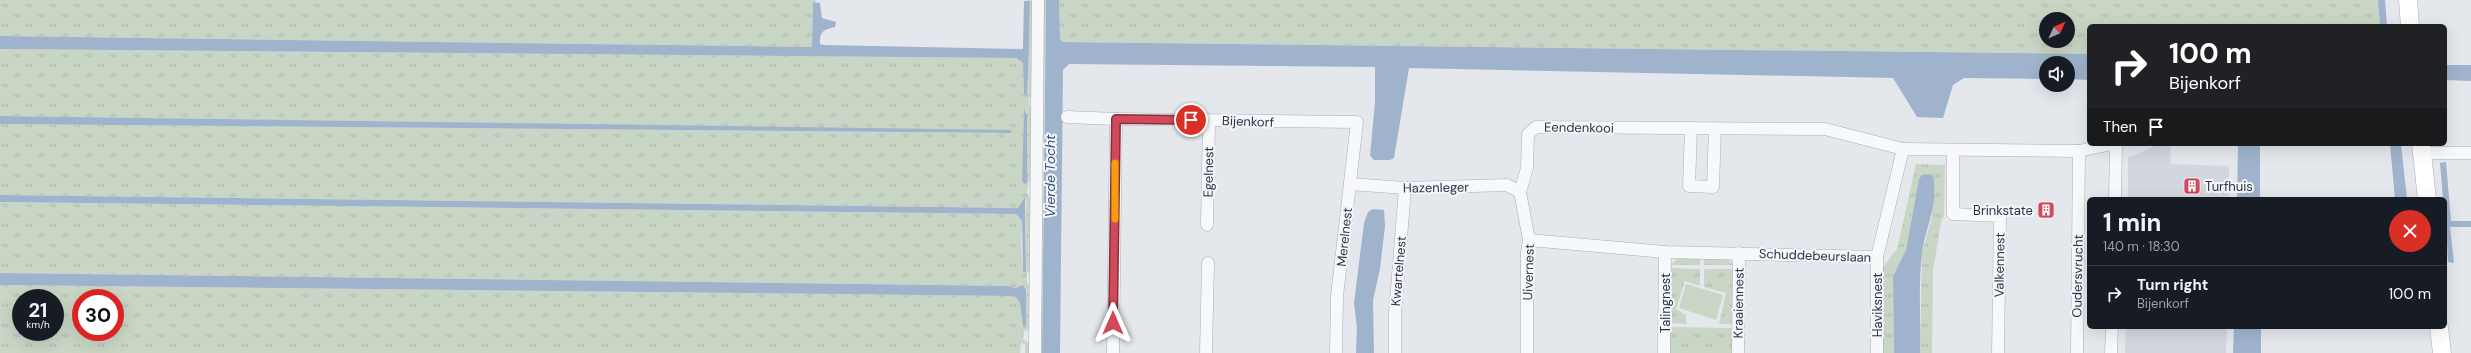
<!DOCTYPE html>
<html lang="en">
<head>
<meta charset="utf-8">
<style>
  :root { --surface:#171b24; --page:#242831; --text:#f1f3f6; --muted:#9ea1a6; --line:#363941 }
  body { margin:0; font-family:"DM Sans",sans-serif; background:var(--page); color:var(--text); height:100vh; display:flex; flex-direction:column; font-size:15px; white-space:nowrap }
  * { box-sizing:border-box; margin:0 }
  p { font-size:13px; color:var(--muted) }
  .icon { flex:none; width:22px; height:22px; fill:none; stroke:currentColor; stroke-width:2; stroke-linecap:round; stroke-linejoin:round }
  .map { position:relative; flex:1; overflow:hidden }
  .details { position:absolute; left:2087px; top:197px; width:360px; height:132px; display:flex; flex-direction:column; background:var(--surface); border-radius:6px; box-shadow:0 4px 16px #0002 }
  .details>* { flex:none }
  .top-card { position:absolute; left:2087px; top:24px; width:360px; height:122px; border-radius:6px; box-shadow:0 4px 16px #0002; background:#202124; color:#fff; overflow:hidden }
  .needle { width:26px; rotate:46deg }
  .tools { position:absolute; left:2039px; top:12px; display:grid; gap:8px }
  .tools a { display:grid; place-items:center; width:36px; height:36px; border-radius:50%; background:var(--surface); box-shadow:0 4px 16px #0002; font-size:20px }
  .speed { position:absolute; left:12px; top:289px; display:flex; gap:8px; font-size:20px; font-weight:700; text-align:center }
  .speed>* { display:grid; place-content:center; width:52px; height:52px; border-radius:50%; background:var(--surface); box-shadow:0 4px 16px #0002; line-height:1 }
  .speed small { font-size:10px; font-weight:400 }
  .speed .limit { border:6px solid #d22; background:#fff; color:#111 }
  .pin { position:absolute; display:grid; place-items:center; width:34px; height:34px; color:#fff; margin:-17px; border:2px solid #fff; border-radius:50%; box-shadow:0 1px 4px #0007 }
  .me { position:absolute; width:44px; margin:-22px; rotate:0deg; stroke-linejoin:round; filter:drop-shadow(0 0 3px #0008) }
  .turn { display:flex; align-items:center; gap:14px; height:84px; padding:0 16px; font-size:18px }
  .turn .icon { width:52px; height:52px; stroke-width:2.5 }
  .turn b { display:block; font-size:28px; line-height:34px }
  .then { display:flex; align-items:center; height:38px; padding:0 16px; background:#0003; gap:8px; font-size:15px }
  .round { display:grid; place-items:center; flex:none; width:42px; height:42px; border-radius:21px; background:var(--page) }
  .headline { display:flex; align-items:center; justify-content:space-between; height:68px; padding:0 16px }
  h1 { font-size:24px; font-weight:700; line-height:30px }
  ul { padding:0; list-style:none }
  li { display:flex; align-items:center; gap:12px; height:56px; padding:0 16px; border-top:1px solid var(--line) }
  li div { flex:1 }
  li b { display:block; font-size:15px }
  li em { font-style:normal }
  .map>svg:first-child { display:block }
</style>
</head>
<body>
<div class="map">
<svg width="2471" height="353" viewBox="0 0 2471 353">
  <defs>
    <pattern id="grass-tufts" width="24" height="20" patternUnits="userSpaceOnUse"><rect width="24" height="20" fill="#c9d6c5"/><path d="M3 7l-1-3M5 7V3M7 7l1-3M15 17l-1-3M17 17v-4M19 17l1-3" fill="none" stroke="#adb8ab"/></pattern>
  </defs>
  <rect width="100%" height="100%" fill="#e4e7ec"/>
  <g fill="#d2d6de">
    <path d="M 2159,144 L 2170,144 L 2171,164 L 2229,166 L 2229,199 L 2128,199 L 2128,158 Z"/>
    <path d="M 2126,327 L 2227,327 L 2226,353 L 2125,353 Z"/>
  </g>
  <g fill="url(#grass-tufts)" fill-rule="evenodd">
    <path d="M 0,0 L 816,0 L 816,2 L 813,2 L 812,47 L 0,36 Z"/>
    <path d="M 1031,0 L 1034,6 L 1033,91 C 1028,100 1028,104 1033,113 L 1033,172 L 1028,185 L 1027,193 L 1033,202 L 1030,271 L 1027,273 L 1027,283 L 1030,285 L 1030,329 L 1024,331 L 1023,339 L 1029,343 L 1031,353 L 1025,353 L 1025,344 L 1021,343 L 1020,353 L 0,353 L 0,285 L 1008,296 L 1016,297 L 1020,302 L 1026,327 L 1024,286 L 1016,288 L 1006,286 L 0,273 L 0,202 L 1016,214 L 1022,221 L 1021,246 L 1023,272 L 1026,272 L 1026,200 L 1018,208 L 0,195 L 0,124 L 1011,133 L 1012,131 L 0,116 L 0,49 L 1016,58 L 1023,63 L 1024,95 L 1026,96 L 1027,96 L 1030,1 L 1024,1 ZM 1026,109 L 1027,182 L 1026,184 L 1022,181 L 1024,111 ZM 21,298 L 55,298 L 55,332 L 21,332 ZM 81,298 L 115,298 L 115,332 L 81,332 Z"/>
    <path d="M 1041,0 L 1046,0 L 1044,116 L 1040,116 Z"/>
    <path d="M 1059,0 L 2378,0 L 2380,26 L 2089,26 L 2089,54 L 1063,42 L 1060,39 ZM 2046,19 L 2068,19 L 2068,41 L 2046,41 Z"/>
    <path d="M 1040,119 L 1044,119 L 1043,241 L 1039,241 Z"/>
    <path d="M 1916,164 L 1945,165 L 1944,216 L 1941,222 L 1933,271 L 1932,353 L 1920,353 L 1922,254 L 1932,216 L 1919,179 L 1906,250 L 1893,276 L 1894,353 L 1881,353 L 1883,267 L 1897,249 Z"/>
    <path d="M 1039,244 L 1043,245 L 1042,353 L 1038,353 Z"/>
    <path d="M 1678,258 L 1700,258 L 1700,265 L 1670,265 Z"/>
    <path d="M 1704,258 L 1728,259 L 1734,265 L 1704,265 Z"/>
    <path d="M 1670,268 L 1700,269 L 1700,286 L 1685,281 L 1676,309 L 1686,315 L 1686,324 L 1669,323 Z"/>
    <path d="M 1704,269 L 1734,269 L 1733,324 L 1719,324 L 1726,293 L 1704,287 Z"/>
    <path d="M 1670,327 L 1733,328 L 1733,353 L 1669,353 Z"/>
  </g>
  <path fill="#c9d6c5" d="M 1686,284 L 1723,295 L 1716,320 L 1679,308 Z"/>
  <g fill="#9fb4cc">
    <path d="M 1046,0 L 1059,0 L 1060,39 L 1063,42 L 2089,54 L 2089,80 L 2068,79 L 2068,63 L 2046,63 L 2046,79 L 1964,78 L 1953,85 L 1943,118 L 1917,117 L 1893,78 L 1409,68 L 1394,158 L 1390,160 L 1374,160 L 1370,156 L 1375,102 L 1375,67 L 1069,64 L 1063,70 L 1060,353 L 1042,353 Z"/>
    <path d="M 2378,0 L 2385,0 L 2387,26 L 2380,26 Z"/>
    <path d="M 1024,1 L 1030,1 L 1029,46 L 1023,46 Z"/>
    <path d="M 813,2 L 820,3 L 822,18 L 836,22 L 835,27 C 823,30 820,31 820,44 L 824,45 L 1023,49 L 1023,46 L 1029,46 L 1027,96 L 1024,95 L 1023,63 L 1016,58 L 0,49 L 0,36 L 812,47 Z"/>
    <path d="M 2445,65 L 2471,65 L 2471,81 L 2445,80 Z"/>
    <path d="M 1024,108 L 1027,115 L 1027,183 L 1024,184 L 1022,181 Z"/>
    <path d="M 0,116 L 1010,130 L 1012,131 L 1011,133 L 0,124 Z"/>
    <path d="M 2238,144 L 2260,144 L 2260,199 L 2237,199 Z"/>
    <path d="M 2390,144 L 2401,144 L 2407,199 L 2395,199 Z"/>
    <path d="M 2446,162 L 2451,221 L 2471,221 L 2471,227 L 2450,227 L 2454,263 L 2448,262 L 2445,199 L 2443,199 L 2440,163 Z"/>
    <path d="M 1930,174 L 1933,176 C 1939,206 1925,227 1922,254 C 1918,286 1921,321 1920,353 L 1894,353 L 1893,276 L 1906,250 L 1919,179 L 1922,175 Z"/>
    <path d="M 0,195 L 1018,208 L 1025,197 L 1026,272 L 1023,272 L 1022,221 L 1016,214 L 0,202 Z"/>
    <path d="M 1373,209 L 1384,210 L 1385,226 L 1380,269 L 1373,300 L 1374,353 L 1356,353 L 1357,328 L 1354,303 L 1364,223 L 1368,212 Z"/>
    <path d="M 0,273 L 1006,286 L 1016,288 L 1023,285 L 1026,290 L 1026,328 L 1023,326 L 1020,303 L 1016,297 L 1008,296 L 0,285 Z"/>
    <path d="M 2234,327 L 2261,327 L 2261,353 L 2233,353 Z"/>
  </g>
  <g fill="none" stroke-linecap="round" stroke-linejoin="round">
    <g stroke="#a9aeb7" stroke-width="13">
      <g id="street">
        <path d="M 1067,117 L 1116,119"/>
        <path d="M 1691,128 L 1689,186 L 1713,187 L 1715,129"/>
        <path d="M 1953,150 L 1953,214 L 2000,216 L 1998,353"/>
        <path d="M 2422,153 L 2471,153"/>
        <path d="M 1350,184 L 1405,188 L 1507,185 L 1520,192"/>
        <path d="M 2115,199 L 2116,144"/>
        <path d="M 1207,225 L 1209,120"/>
        <path d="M 1529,240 L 1665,252 L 1877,257 L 1903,149 L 2079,151 L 2112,144"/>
        <path d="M 1035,353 L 1038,0"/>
        <path d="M 1113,353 L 1116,119 L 1357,122 L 1337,296 L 1336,353"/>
        <path d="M 1206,353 L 1208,263"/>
        <path d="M 1395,353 L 1395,314 L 1405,188"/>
        <path d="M 1527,353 L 1527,253 L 1529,240 L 1520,192 L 1527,168 L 1528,134 L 1536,127 L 1825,129 L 1903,149"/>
        <path d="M 1664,353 L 1665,252"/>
        <path d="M 1738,353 L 1739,253"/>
        <path d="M 1877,353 L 1877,257"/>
        <path d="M 2077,353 L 2079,151"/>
        <path d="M 2111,353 L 2112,327"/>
      </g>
    </g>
    <g stroke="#a9aeb7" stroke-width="19">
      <g id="secondary">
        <path d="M 2408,0 L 2410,26"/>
        <path d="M 2421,144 L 2427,199"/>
        <path d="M 2439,327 L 2442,353"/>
      </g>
    </g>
    <use href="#street" stroke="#f7f8fa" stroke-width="12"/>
    <use href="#secondary" stroke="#fff" stroke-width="18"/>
  </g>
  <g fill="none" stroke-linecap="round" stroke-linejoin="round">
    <g stroke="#882f3b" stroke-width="10">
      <path id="route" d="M 1113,323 L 1116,119 L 1191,120"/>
    </g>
    <use href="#route" stroke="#d1495b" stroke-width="7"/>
    <path stroke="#f59e0b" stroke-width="7" d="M 1115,219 L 1115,163"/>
  </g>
  <defs>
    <g id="building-square" transform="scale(0.9)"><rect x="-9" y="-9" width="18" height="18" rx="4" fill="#d1495b" stroke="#f4f6f9"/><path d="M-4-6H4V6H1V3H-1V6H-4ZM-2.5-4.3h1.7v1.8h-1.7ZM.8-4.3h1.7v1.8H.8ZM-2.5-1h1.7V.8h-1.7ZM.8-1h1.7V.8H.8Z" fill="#fff"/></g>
  </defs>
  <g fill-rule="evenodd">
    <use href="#building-square" x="2192" y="186"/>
    <use href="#building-square" x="2046" y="210"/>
  </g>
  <g text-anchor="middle" stroke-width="4" stroke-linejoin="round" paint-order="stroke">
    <g font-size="13" fill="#2b3445" stroke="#f4f6f9">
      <text transform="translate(1248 121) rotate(2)" y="5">Bijenkorf</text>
      <text transform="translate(1579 127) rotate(1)" y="5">Eendenkooi</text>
      <text transform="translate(1208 172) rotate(-89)" y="5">Egelnest</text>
      <text transform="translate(1436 187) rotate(-1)" y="5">Hazenleger</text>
      <text transform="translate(1344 237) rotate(-84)" y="5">Merelnest</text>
      <text transform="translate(1815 255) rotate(2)" y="5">Schuddebeurslaan</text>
      <text transform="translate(1999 265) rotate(-89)" y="5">Valkennest</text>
      <text transform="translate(1398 271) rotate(-85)" y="5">Kwartelnest</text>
      <text transform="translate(1528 272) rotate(-88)" y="5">Uivernest</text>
      <text transform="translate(2077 276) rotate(-89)" y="5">Oudersvrucht</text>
      <text transform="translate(1665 303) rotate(-90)" y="5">Talingnest</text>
      <text transform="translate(1738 303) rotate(-89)" y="5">Kraaiennest</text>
      <text transform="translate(1877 305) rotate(-90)" y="5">Haviksnest</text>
    </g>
    <g font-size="13" fill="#2b3445" stroke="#f4f6f9" text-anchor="start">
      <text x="2205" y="191">Turfhuis</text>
      <text x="2033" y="215" text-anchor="end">Brinkstate</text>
    </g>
    <g font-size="14" font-style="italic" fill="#34527a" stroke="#f4f6f9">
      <text transform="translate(1050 176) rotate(-90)" y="5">Vierde Tocht</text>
    </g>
  </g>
</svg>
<div class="tools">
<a><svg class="needle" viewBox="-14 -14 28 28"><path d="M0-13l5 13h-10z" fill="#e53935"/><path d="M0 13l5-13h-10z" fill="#9ea1a6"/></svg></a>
<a><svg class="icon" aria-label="sound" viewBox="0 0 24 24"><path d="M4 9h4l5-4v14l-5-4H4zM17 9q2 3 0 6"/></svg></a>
</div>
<div class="speed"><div>21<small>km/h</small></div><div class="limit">30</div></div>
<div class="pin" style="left:1191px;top:120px;background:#d93025"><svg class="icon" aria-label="arrive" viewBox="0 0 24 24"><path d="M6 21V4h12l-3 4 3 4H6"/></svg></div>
<svg class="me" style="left:1113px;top:323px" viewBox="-20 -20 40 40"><path d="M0-17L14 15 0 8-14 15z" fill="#d1495b" stroke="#fff" stroke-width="4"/></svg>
<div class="top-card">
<div class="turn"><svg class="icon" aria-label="right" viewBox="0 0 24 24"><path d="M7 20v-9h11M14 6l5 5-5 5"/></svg><div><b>100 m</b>Bijenkorf</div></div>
<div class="then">Then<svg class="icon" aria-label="arrive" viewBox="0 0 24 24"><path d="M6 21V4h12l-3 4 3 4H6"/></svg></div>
</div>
<section class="details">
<div class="headline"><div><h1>1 min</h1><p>140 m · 18:30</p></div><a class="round" style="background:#d93025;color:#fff"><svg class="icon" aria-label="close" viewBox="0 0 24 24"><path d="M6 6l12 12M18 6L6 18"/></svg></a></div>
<ul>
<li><svg class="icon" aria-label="right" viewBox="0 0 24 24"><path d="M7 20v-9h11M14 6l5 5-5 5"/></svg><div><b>Turn right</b><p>Bijenkorf</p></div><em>100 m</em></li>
</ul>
</section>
</div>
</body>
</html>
